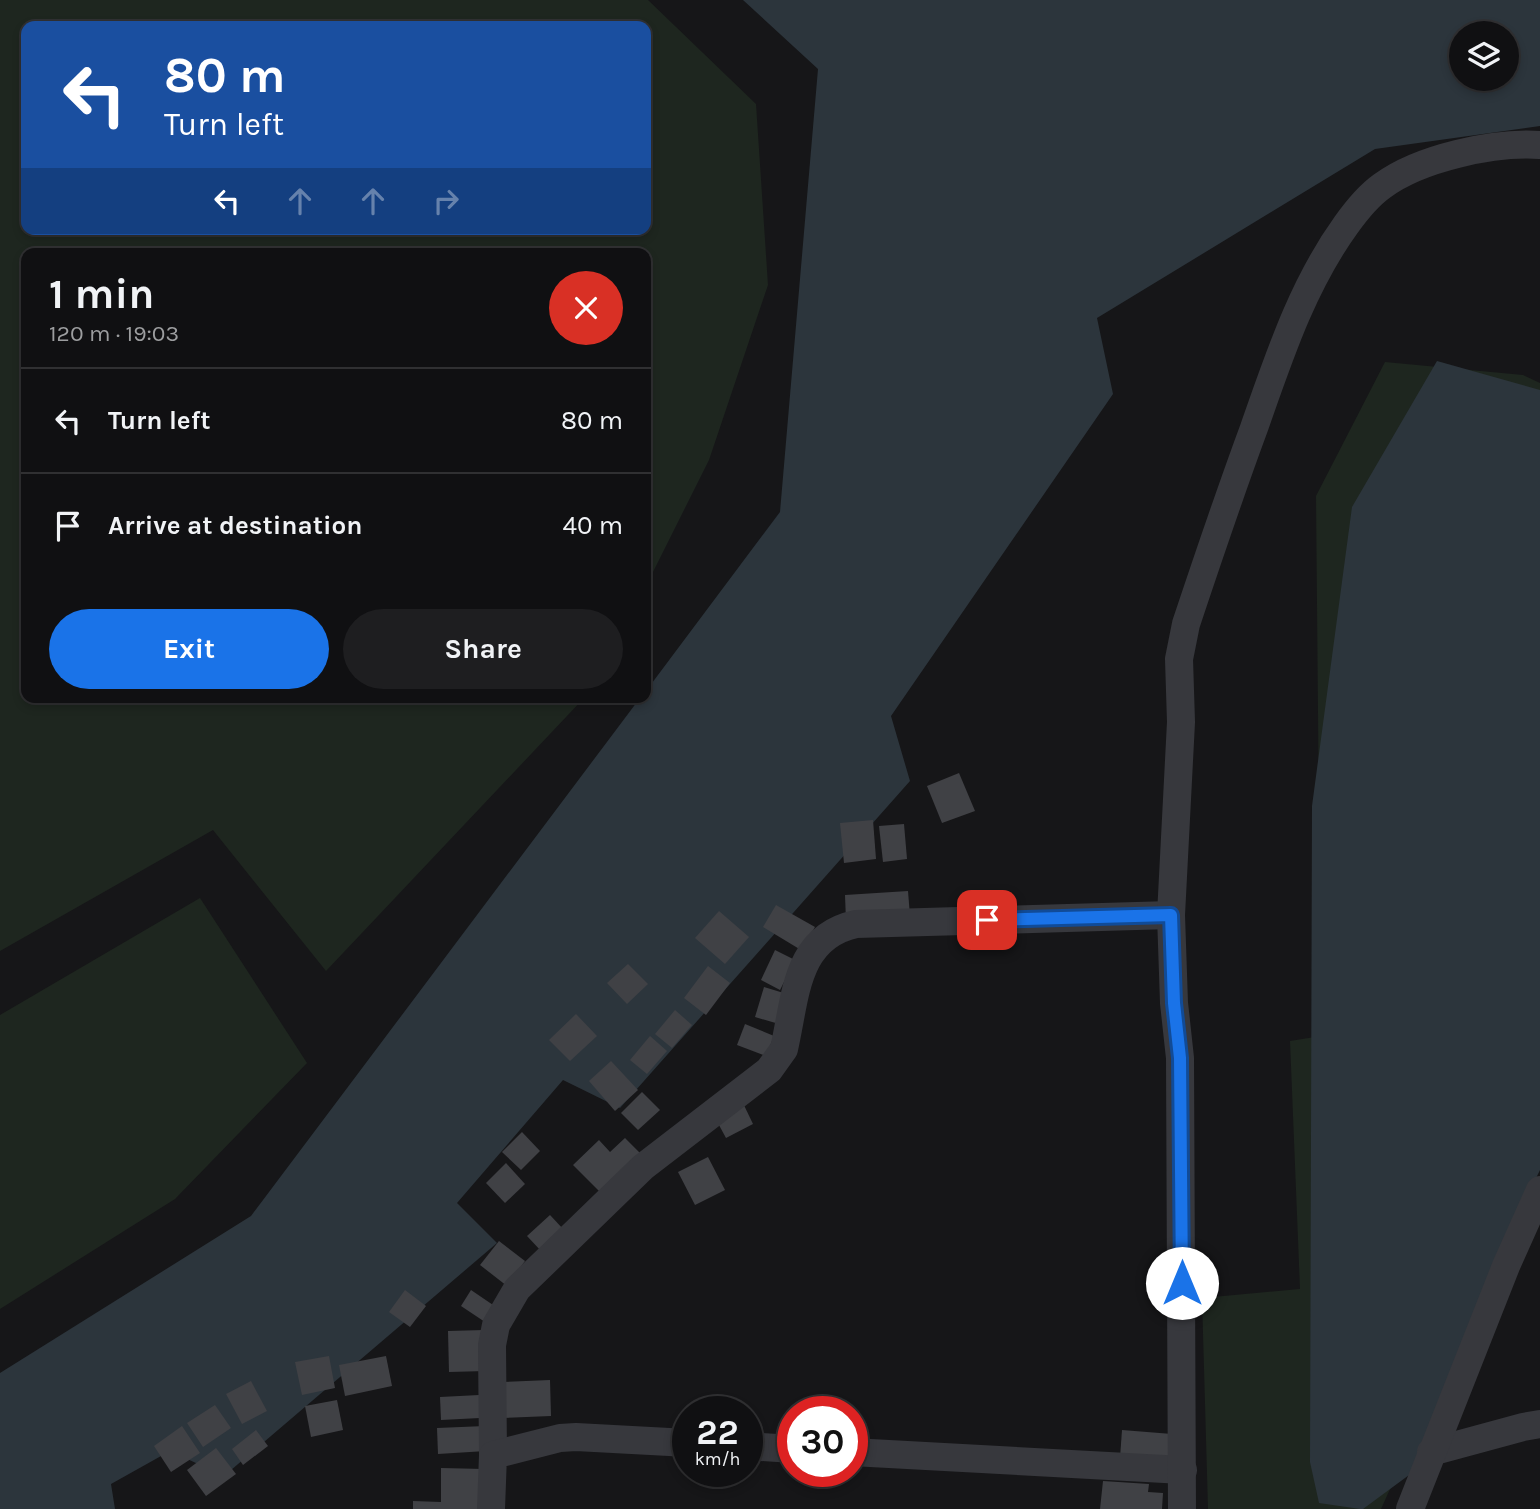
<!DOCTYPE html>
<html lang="en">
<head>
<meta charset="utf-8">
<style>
  :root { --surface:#101012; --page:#1e1e20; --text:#f1f3f6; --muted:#9c9d9f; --line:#303032; --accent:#1a73e8 }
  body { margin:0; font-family:Karla,sans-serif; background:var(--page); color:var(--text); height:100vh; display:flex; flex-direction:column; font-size:26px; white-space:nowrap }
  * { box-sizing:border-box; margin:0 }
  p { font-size:23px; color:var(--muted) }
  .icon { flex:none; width:38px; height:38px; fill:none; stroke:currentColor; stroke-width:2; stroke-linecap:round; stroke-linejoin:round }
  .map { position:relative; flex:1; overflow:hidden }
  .details { position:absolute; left:21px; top:248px; width:630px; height:455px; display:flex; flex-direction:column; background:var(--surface); border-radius:14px; box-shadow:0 4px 10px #0003,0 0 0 2px var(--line) }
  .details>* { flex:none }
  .top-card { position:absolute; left:21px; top:21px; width:630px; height:214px; border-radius:14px; box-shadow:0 4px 10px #0003,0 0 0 2px var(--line); background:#1a4fa0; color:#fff; overflow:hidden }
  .buttons { position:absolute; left:1449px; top:21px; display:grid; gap:14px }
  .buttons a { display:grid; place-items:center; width:70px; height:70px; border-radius:50%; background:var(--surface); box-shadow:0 4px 10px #0003,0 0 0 2px var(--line); font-size:35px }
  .speed { position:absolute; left:672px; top:1396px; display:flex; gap:14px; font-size:35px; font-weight:700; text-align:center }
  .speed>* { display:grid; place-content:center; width:91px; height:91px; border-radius:50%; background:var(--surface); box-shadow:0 4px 10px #0003,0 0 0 2px var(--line); line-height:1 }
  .speed small { font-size:18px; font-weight:400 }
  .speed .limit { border:10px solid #d22; background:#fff; color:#111 }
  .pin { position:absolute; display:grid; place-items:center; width:60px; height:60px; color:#fff; margin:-30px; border-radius:14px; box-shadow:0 4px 10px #0006 }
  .me { position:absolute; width:77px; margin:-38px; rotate:0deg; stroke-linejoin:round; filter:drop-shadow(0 0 5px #0008) }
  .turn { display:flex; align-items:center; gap:24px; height:147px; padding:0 28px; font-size:32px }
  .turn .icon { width:91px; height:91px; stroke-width:2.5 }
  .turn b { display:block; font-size:49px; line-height:60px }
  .lanes { display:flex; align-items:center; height:66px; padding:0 28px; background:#0003; justify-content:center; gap:35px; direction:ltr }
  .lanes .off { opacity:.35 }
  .round { display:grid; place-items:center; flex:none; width:74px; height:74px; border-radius:37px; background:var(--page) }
  .summary { display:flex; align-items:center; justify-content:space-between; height:119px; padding:0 28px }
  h1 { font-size:42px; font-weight:700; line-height:52px }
  .primary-button { display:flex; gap:14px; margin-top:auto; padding:14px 28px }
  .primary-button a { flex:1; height:80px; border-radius:42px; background:var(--accent); color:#fff; font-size:28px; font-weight:700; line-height:80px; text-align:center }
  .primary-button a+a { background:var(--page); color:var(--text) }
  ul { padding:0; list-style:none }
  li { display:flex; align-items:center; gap:21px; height:105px; padding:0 28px; border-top:2px solid var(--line) }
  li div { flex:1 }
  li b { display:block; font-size:26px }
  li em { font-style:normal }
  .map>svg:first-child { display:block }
</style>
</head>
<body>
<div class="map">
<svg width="1540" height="1509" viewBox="0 0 1540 1509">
  <rect width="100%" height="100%" fill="#161618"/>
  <g fill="#1e261f" fill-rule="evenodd">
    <path d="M 0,0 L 648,0 L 756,104 L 768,285 L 709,460 L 646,586 L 646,254 L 26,254 L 26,698 L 584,698 L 326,971 L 213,830 L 0,951 ZM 26,26 L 646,26 L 646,229 L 26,229 Z"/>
    <path d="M 1385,362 L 1523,375 L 1540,383 L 1540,1158 L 1381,1509 L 1208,1509 L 1202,1298 L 1300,1289 L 1290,1041 L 1321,1036 L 1316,496 Z"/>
    <path d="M 200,898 L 307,1063 L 175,1199 L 0,1309 L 0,1015 Z"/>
  </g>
  <g fill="#2c353c" fill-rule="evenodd">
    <path d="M 743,0 L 1540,0 L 1540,126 L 1375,149 L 1097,318 L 1113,394 L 891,716 L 910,781 L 620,1108 L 563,1080 L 457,1203 L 497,1243 L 224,1476 L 170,1451 L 111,1484 L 115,1509 L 0,1509 L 0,1373 L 251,1216 L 640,698 L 646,698 L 646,691 L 780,512 L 818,69 ZM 1461,33 L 1507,33 L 1507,79 L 1461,79 Z"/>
    <path d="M 1437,361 L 1540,390 L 1540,1170 L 1499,1254 L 1424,1464 L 1363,1509 L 1360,1509 L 1319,1503 L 1310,1462 L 1312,806 L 1352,507 Z"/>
  </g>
  <g fill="#404145">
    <path d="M 959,773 L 975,811 L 942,823 L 927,786 Z"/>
    <path d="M 873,820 L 876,859 L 844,863 L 840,823 Z"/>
    <path d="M 904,824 L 907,859 L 883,862 L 879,826 Z"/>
    <path d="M 908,891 L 910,916 L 846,921 L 845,895 Z"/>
    <path d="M 776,905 L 815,927 L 801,950 L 763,927 Z"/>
    <path d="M 719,911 L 749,937 L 725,964 L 695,938 Z"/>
    <path d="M 775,950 L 795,960 L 780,990 L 761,980 Z"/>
    <path d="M 628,964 L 648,984 L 627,1004 L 607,983 Z"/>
    <path d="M 708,966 L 730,983 L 706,1015 L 684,998 Z"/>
    <path d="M 764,987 L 787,994 L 779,1024 L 755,1017 Z"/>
    <path d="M 675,1010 L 692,1025 L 672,1048 L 655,1034 Z"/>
    <path d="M 576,1014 L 597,1036 L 570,1061 L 549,1040 Z"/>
    <path d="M 745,1024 L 774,1036 L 766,1056 L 737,1045 Z"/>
    <path d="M 650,1036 L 667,1051 L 647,1074 L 630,1060 Z"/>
    <path d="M 611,1061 L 638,1090 L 615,1111 L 589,1081 Z"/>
    <path d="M 642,1092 L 660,1110 L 638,1130 L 621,1113 Z"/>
    <path d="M 741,1099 L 753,1124 L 726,1138 L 713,1114 Z"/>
    <path d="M 522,1132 L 540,1151 L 521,1170 L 502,1152 Z"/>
    <path d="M 625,1138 L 640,1153 L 600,1192 L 573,1165 L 599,1140 L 610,1152 Z"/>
    <path d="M 708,1157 L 725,1190 L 695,1205 L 678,1172 Z"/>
    <path d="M 506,1163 L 525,1184 L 505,1203 L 486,1183 Z"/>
    <path d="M 550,1215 L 564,1230 L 542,1252 L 527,1236 Z"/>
    <path d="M 499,1241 L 525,1261 L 507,1286 L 480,1265 Z"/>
    <path d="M 405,1290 L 426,1306 L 410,1327 L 389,1312 Z"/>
    <path d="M 471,1290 L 496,1307 L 485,1322 L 461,1306 Z"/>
    <path d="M 484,1330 L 486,1371 L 449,1372 L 448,1331 Z"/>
    <path d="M 329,1356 L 335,1388 L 302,1395 L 295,1362 Z"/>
    <path d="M 386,1356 L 392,1386 L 345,1396 L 339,1365 Z"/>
    <path d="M 550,1380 L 551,1416 L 503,1418 L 501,1382 Z"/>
    <path d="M 251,1381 L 267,1411 L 242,1424 L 226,1394 Z"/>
    <path d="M 479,1395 L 480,1418 L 441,1420 L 440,1397 Z"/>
    <path d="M 337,1400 L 343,1430 L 311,1437 L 305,1406 Z"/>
    <path d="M 215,1405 L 231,1428 L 203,1447 L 187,1423 Z"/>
    <path d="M 182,1426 L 200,1453 L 171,1472 L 154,1446 Z"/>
    <path d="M 485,1426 L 486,1451 L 438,1454 L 437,1428 Z"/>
    <path d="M 256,1430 L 268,1446 L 243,1465 L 232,1449 Z"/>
    <path d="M 1122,1430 L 1172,1434 L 1169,1462 L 1120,1458 Z"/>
    <path d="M 216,1448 L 236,1474 L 206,1496 L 187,1470 Z"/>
    <path d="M 441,1468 L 484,1469 L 483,1509 L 413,1509 L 413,1501 L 441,1502 Z"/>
    <path d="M 1103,1481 L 1149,1484 L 1148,1492 L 1163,1493 L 1162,1509 L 1100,1509 Z"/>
  </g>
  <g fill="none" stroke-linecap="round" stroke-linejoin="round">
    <g stroke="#37383d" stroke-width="28">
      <path d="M 747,1446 L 793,1449"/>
      <path d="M 852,1452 L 1183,1470"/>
      <path d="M 1431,1452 L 1523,1427 L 1540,1424"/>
      <path d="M 493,1455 L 492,1345 L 496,1325 L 517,1289 L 643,1167 L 769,1070 L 784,1049 C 796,997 795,937 856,924 L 1171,915"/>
      <path d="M 491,1509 L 493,1455 L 560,1438 L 576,1437 L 688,1443"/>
      <path d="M 1182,1509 L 1180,1058 L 1174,1003 L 1171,915 L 1181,722 L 1179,659 L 1186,624 C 1208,558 1230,493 1254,428 C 1279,357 1302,286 1346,225 C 1356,211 1368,196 1382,186 C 1420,158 1493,142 1540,145"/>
      <path d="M 1410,1509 L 1506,1266 L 1540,1190"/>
    </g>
  </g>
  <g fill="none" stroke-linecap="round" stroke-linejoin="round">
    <g stroke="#114b97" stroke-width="18">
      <path id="route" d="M 987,920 L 1171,915 L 1174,1003 L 1180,1058 L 1182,1283"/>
    </g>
    <use href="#route" stroke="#1a73e8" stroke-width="12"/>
  </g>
</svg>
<div class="buttons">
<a><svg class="icon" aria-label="layers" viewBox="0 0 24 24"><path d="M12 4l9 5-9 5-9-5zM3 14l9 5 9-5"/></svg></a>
</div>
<div class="speed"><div>22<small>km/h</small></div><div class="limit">30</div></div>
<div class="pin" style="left:987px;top:920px;background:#d93025"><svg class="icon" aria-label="arrive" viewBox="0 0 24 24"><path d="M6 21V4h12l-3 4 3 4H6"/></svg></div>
<svg class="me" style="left:1182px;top:1283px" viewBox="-20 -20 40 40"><circle r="19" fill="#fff"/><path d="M0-13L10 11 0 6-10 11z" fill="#1a73e8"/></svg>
<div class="top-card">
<div class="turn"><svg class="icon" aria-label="left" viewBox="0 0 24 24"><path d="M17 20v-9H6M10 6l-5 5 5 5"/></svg><div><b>80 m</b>Turn left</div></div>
<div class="lanes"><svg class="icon" aria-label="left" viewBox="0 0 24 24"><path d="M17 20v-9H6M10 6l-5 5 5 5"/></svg><svg class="icon off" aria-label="ahead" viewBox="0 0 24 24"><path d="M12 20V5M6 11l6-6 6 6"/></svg><svg class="icon off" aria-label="ahead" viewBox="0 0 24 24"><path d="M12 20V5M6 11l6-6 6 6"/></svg><svg class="icon off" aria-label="right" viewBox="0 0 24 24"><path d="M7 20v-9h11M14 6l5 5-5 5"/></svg></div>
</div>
<section class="details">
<div class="summary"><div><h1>1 min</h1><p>120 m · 19:03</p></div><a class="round" style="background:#d93025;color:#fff"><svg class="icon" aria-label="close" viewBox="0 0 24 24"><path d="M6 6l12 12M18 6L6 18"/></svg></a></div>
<ul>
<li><svg class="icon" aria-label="left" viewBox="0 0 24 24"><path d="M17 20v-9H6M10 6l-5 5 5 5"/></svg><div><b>Turn left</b></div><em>80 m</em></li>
<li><svg class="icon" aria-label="arrive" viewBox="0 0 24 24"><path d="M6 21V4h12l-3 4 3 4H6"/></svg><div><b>Arrive at destination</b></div><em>40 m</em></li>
</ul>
<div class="primary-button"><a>Exit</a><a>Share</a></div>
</section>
</div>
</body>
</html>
